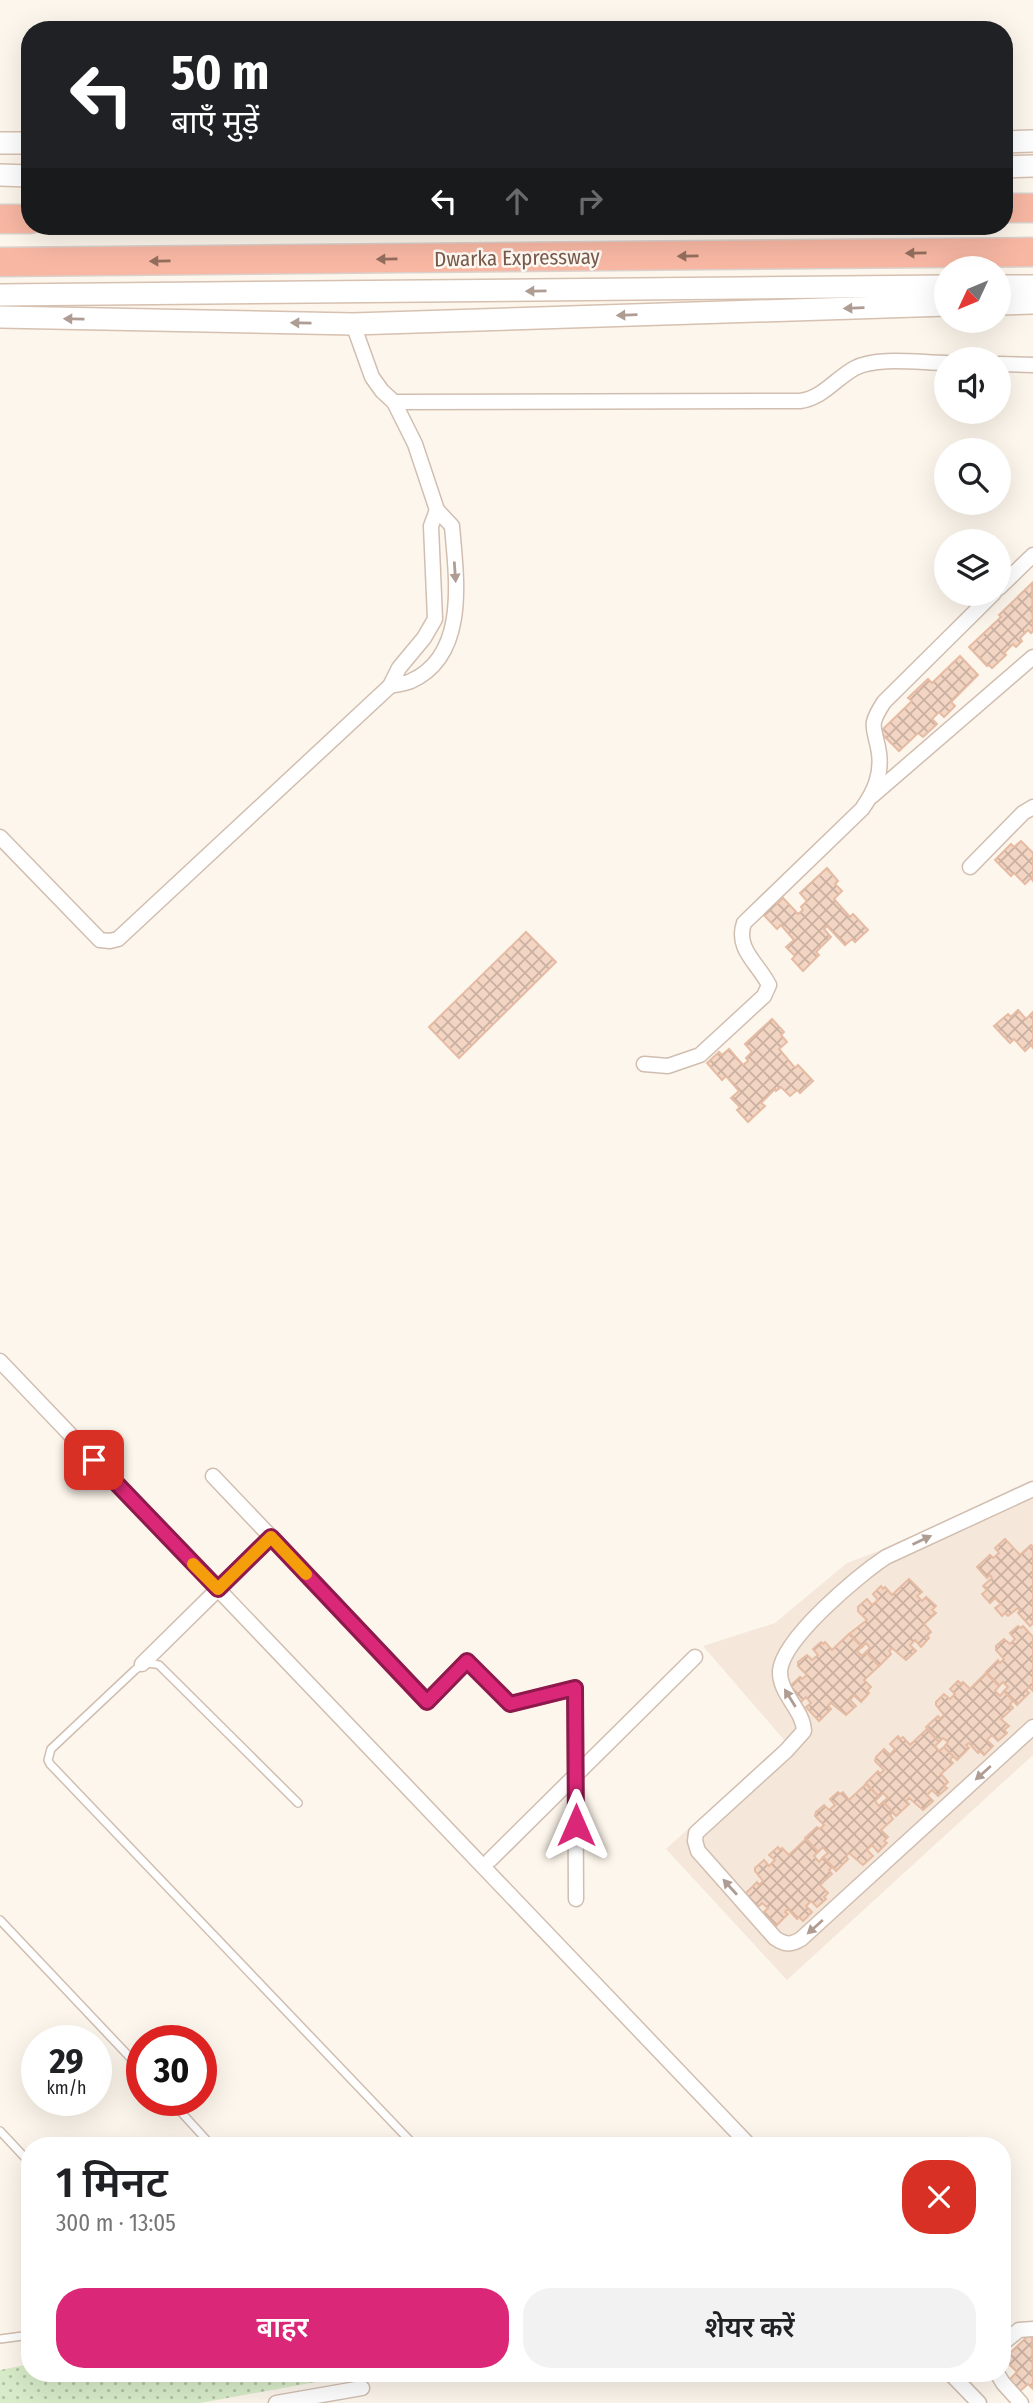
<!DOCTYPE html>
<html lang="hi">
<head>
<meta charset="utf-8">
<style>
  :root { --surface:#fff; --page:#f2f2f2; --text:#202124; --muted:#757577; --accent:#db2777 }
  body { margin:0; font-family:"Fira Sans Condensed","Noto Sans Devanagari",sans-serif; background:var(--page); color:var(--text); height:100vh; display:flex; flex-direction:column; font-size:26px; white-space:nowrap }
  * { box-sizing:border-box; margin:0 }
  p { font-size:23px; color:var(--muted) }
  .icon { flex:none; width:38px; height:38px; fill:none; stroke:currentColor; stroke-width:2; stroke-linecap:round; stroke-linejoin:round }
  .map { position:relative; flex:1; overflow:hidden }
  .sheet { position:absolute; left:21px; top:2137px; width:990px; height:245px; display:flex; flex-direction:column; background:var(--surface); border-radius:28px; box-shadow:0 7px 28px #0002 }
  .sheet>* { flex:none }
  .top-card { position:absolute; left:21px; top:21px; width:992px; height:214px; border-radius:28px; box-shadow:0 7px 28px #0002; background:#202124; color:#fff; overflow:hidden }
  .needle { width:46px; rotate:226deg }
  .fabs { position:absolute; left:934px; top:256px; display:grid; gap:14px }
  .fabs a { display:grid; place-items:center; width:77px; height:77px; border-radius:50%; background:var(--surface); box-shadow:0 7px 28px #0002; font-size:35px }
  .speed { position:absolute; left:21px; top:2025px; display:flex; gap:14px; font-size:35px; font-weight:700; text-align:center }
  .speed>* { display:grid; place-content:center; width:91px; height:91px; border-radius:50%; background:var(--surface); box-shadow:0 7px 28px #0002; line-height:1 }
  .speed small { font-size:18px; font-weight:400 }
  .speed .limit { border:10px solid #d22; background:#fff; color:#111 }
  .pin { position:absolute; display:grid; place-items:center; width:60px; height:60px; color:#fff; margin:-30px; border-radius:14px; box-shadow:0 4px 10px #0006 }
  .me { position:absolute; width:77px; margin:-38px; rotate:0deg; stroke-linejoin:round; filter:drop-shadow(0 0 5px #0008) }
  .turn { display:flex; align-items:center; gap:24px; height:147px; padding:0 35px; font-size:32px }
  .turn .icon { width:91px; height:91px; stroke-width:2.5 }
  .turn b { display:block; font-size:49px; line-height:60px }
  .lanes { display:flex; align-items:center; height:66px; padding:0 35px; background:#0003; justify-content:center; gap:35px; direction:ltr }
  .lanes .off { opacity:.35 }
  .round { display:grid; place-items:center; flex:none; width:74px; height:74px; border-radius:28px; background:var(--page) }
  .overview { display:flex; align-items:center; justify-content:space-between; height:119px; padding:0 35px }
  h1 { font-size:42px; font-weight:600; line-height:52px }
  .action { display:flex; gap:14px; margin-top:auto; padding:14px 35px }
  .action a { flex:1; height:80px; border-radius:28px; background:var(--accent); color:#fff; font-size:28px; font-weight:600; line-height:80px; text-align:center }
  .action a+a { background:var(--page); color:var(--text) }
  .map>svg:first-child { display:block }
</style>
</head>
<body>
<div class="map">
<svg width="1033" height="2403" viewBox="0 0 1033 2403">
  <defs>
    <pattern id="park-dots" width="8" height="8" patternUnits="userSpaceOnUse" patternTransform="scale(1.75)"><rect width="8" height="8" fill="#d8ecc9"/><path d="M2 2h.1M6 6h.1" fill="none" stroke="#b4c2a5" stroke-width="1.8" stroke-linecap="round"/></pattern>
    <pattern id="building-cross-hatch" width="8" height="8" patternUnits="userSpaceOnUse" patternTransform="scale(1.75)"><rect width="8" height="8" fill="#f3d5c3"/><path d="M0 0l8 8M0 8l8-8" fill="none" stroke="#cab0a1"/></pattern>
  </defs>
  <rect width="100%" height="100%" fill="#fdf6ec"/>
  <path fill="#f5e8da" d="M 1033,1492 L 1033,1755 L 787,1980 L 666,1849 L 785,1741 L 703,1646 L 775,1623 L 847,1563 Z"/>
  <path fill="url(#park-dots)" d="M 30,2364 L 30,2373 L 360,2374 L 200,2403 L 0,2403 L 0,2370 Z"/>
  <g fill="url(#building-cross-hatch)" stroke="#e6bba3" stroke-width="2">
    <path d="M 1032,583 L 1033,631 L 1031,633 L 1028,630 L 1020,638 L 1022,641 L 1016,647 L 1013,644 L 1004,653 L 1006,655 L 992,668 L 989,665 L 987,666 L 969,647 L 1001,617 L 999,615 Z"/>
    <path d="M 960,656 L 978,675 L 951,702 L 955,706 L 944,717 L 939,712 L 932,719 L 937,724 L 923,737 L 918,733 L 899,751 L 880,732 L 912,701 L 908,698 L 928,679 L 932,683 Z"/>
    <path d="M 1021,841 L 1033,853 L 1033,881 L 1031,878 L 1025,884 L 1014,873 L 1011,876 L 995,860 L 1011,844 L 1014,847 Z"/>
    <path d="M 827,868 L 838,881 L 835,884 L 842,891 L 834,899 L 850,917 L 853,914 L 868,930 L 855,942 L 852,939 L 845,945 L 827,926 L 824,929 L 831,937 L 816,952 L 819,955 L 803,971 L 792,959 L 795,956 L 786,947 L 794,940 L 781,925 L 777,929 L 761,912 L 774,900 L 777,904 L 783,898 L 798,914 L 803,910 L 801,907 L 807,901 L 800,893 Z"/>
    <path d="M 526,932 L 556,962 L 459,1058 L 429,1027 Z"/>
    <path d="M 1018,1010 L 1026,1019 L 1033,1012 L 1033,1048 L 1031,1045 L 1025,1051 L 1014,1039 L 1010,1043 L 994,1026 L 1008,1014 L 1011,1017 Z"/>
    <path d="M 772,1019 L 784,1032 L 781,1035 L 787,1042 L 779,1049 L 795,1068 L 798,1065 L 813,1081 L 800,1093 L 797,1090 L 790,1096 L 781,1087 L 776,1091 L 775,1089 L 761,1103 L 765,1106 L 748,1122 L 737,1110 L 740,1107 L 731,1098 L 739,1091 L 726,1076 L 722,1080 L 707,1063 L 719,1052 L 722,1055 L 729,1049 L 743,1065 L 748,1061 L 746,1058 L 752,1052 L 745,1044 Z"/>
    <path d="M 1005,1539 L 1020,1555 L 1031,1545 L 1033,1547 L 1033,1623 L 1030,1626 L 1018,1613 L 1020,1610 L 1018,1608 L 1008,1616 L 1005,1613 L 1002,1616 L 995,1608 L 1001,1604 L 995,1598 L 990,1603 L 982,1594 L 987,1590 L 983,1586 L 992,1578 L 990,1575 L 987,1578 L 977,1567 L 990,1555 L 993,1558 L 999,1553 L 995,1548 Z"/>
    <path d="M 909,1579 L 922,1592 L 917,1596 L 922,1601 L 926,1597 L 936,1606 L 932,1610 L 936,1613 L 924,1624 L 931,1632 L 927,1636 L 929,1638 L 921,1647 L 915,1640 L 910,1645 L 916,1651 L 906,1660 L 892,1648 L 889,1651 L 891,1654 L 879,1666 L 866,1652 L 870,1648 L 866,1643 L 862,1647 L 849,1634 L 867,1620 L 858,1611 L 858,1607 L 867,1599 L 872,1605 L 878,1600 L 873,1594 L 881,1586 L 883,1589 L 885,1587 L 892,1595 Z"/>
    <path d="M 1018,1626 L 1021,1628 L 1023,1626 L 1033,1637 L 1033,1691 L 1029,1687 L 1026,1690 L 1029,1693 L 1017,1705 L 1004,1691 L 1008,1687 L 1003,1682 L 999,1686 L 986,1672 L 998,1660 L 1000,1663 L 1004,1659 L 996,1650 L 996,1646 L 1004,1639 L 1010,1644 L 1015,1639 L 1010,1633 Z"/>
    <path d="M 849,1634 L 862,1647 L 857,1651 L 862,1656 L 866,1652 L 879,1666 L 864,1680 L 871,1687 L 867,1691 L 869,1693 L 861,1702 L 854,1695 L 850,1700 L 856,1706 L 846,1715 L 831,1703 L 828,1706 L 831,1709 L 819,1721 L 806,1707 L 811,1703 L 806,1697 L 801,1702 L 788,1688 L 800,1677 L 802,1679 L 807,1675 L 798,1666 L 798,1662 L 807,1655 L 812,1660 L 818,1655 L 813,1649 L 821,1642 L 823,1644 L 825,1642 L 832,1650 Z"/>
    <path d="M 986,1673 L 999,1686 L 995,1691 L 1000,1696 L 1004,1691 L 1013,1701 L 1010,1704 L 1013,1708 L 1001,1719 L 1009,1726 L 1004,1730 L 1007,1733 L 998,1741 L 992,1735 L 987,1740 L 993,1746 L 984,1755 L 980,1751 L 978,1753 L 969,1743 L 966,1745 L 969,1748 L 957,1760 L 944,1747 L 948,1742 L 943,1738 L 939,1742 L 926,1727 L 938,1716 L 940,1719 L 944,1715 L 936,1705 L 936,1702 L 944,1694 L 950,1699 L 955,1694 L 950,1689 L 958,1681 L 961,1684 L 963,1682 L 970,1689 Z"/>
    <path d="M 927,1729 L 939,1742 L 935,1746 L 939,1751 L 944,1747 L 953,1756 L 950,1760 L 953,1763 L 941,1774 L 948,1782 L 944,1786 L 947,1788 L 938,1796 L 932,1790 L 927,1795 L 933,1801 L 923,1810 L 909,1798 L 906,1801 L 909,1804 L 896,1816 L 883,1802 L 888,1798 L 883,1793 L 879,1797 L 866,1783 L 878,1771 L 880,1774 L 884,1770 L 875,1761 L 876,1757 L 884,1749 L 890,1755 L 895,1749 L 890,1744 L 898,1736 L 900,1739 L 903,1737 L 910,1745 Z"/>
    <path d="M 866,1784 L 879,1797 L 875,1801 L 879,1806 L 883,1802 L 893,1812 L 890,1815 L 893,1819 L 881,1830 L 888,1837 L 884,1841 L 887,1843 L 878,1852 L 872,1845 L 867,1850 L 873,1856 L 863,1865 L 849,1853 L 846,1856 L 848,1859 L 836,1871 L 823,1857 L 828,1853 L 823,1847 L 818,1852 L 805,1838 L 817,1827 L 820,1829 L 824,1825 L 815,1816 L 816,1812 L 824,1805 L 829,1810 L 835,1805 L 830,1799 L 838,1792 L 840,1794 L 843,1792 L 849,1800 Z"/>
    <path d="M 806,1839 L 818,1852 L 814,1856 L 819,1862 L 823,1857 L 833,1867 L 829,1870 L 832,1874 L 820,1885 L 828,1893 L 824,1897 L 826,1899 L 817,1907 L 811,1901 L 806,1906 L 812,1912 L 803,1921 L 799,1917 L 797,1919 L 788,1909 L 785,1912 L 788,1914 L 776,1926 L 763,1913 L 768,1908 L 762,1903 L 758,1907 L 745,1894 L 757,1882 L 759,1885 L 763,1881 L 755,1871 L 755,1868 L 764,1860 L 769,1866 L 775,1860 L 769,1855 L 778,1847 L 780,1850 L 782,1848 L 789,1855 Z"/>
    <path d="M 1032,2332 L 1033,2389 L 1028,2384 L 1019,2392 L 1008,2381 L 1017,2372 L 1004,2359 Z"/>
  </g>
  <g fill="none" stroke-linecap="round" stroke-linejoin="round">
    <g stroke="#d1beb0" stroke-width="10">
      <g id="lane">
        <path d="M 298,1803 L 159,1665 C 149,1662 143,1663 135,1670 L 51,1749 L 48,1760 L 50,1764 L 415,2146"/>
        <path d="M 0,1920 L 142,2070"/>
        <path d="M 170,2100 L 212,2146"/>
        <path d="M 0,2131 L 30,2163"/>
        <path d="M 0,2339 L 30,2335"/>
      </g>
    </g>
    <g stroke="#d1beb0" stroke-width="17">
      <g id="street">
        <path d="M 353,324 L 372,377 L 382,391 L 394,402 L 415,444 L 437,510 L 452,526 C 456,576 469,655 411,681 C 405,684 397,684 390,686"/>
        <path d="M 999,364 L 1033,365"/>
        <path d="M 394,402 L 800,401 C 823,398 836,378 855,368 C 877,356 921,363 947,363"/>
        <path d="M 999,588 L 1033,555"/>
        <path d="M 872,796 L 1033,657"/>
        <path d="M 0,837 L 100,940 L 110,941 L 118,939 L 390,686 L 399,668 L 424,638 L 435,619 L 431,526 L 437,510"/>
        <path d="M 970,867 L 1023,813 L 1033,807"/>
        <path d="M 644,1064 L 668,1066 L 700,1055 L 764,996 L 769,985 C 758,963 735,949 744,923 L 862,809 C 874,792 882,775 879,753 C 875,726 867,728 884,702 L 994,593"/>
        <path d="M 0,1361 L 750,2146"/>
        <path d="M 213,1476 L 427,1701 L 467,1661 L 510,1704 L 575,1688 L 576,1899"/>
        <path d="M 1033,1489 L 886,1557 C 859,1575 783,1638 780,1671 C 779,1694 803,1709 804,1731 L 786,1751 L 696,1833 L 695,1841 L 698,1851 L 775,1938 C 785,1945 791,1945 801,1939 L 1033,1727"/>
        <path d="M 142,1664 L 271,1537"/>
        <path d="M 490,1860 L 695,1657"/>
        <path d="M 1003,2343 L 1019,2330 L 1033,2329"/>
        <path d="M 950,2373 L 979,2403"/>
        <path d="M 997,2373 L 1003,2383 L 1021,2403"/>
        <path d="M 276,2403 L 362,2388"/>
      </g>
    </g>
    <g stroke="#d6c0b0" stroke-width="24">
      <g id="secondary">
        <path d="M 1004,142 L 1033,141"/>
        <path d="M 0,143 L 30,143"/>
        <path d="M 1004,167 L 1033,166"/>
        <path d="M 0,175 L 30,176"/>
        <path d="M 999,286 L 1033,286"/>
        <path d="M 0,295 L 947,286"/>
        <path d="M 999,304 L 1033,303"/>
        <path d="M 0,317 L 353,324 L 947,305"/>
      </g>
    </g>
    <g stroke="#dad1cd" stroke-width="31">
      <g id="highway">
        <path d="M 1004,208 L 1033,208"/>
        <path d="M 0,219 L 30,219"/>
        <path d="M 0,262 L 1033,252"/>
      </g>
    </g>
    <use href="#lane" stroke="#fff" stroke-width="7"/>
    <use href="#street" stroke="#fff" stroke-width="14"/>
    <use href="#secondary" stroke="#fff" stroke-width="21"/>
    <use href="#highway" stroke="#f7b7a3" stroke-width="28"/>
  </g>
  <defs><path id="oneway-solid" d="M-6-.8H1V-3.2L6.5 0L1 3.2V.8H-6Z" transform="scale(1.75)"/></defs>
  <g fill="#936e5e">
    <use href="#oneway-solid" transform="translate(916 253) rotate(179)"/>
    <use href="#oneway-solid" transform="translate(688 256) rotate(179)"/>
    <use href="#oneway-solid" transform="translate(387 259) rotate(179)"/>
    <use href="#oneway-solid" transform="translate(160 261) rotate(179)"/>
  </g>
  <g fill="#af9d94">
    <use href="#oneway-solid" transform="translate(536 291) rotate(179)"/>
    <use href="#oneway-solid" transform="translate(854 308) rotate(178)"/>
    <use href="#oneway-solid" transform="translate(627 315) rotate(178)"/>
    <use href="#oneway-solid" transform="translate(74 319) rotate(-179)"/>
    <use href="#oneway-solid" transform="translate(301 323) rotate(-179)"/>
    <use href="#oneway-solid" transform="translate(455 572) rotate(86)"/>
    <use href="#oneway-solid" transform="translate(922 1540) rotate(-25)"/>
    <use href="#oneway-solid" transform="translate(790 1698) rotate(-122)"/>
    <use href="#oneway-solid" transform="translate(983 1773) rotate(138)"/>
    <use href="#oneway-solid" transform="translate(730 1887) rotate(-132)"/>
    <use href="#oneway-solid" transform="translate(815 1927) rotate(138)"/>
  </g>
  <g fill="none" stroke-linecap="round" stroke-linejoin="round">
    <g stroke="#8e194d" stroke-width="18">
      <path id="route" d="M 94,1460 L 218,1589 L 271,1537 L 427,1702 L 467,1661 L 510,1704 L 575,1688 L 576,1825"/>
    </g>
    <use href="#route" stroke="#db2777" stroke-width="12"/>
    <path stroke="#f59e0b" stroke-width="12" d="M 193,1564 L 218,1589 L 271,1537 L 306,1574"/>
  </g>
  <g text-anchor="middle" stroke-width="5" stroke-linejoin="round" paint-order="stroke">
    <g font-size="21" fill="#7a5c4d" stroke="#fffaf3">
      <text transform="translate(517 258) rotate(-1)" y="7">Dwarka Expressway</text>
    </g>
  </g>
</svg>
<div class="fabs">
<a><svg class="needle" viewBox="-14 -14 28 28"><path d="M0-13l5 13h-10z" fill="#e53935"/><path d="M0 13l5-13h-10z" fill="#757577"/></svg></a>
<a><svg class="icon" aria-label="sound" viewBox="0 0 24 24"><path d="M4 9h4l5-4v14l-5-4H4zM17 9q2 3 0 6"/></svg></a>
<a><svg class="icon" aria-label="search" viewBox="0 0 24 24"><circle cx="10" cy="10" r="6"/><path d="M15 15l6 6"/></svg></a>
<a><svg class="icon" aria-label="layers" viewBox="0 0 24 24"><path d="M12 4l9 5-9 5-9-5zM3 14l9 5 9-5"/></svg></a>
</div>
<div class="speed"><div>29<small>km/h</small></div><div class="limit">30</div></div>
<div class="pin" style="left:94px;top:1460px;background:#d93025"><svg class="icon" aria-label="arrive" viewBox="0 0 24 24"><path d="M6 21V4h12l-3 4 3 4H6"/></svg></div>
<svg class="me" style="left:576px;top:1825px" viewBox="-20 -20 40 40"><path d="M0-17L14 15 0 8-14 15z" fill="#db2777" stroke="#fff" stroke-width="4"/></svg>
<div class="top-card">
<div class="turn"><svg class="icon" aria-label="left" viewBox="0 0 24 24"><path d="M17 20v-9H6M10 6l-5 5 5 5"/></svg><div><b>50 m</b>बाएँ मुड़ें</div></div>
<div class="lanes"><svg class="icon" aria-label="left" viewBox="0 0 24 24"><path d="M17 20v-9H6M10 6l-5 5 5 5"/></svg><svg class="icon off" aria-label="ahead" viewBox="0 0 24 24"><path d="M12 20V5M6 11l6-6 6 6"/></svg><svg class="icon off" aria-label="right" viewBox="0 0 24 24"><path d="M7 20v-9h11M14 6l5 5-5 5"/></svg></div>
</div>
<section class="sheet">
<div class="overview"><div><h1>1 मिनट</h1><p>300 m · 13:05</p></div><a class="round" style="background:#d93025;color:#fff"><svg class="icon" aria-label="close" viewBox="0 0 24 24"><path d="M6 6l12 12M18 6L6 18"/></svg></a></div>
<div class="action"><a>बाहर</a><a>शेयर करें</a></div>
</section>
</div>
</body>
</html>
